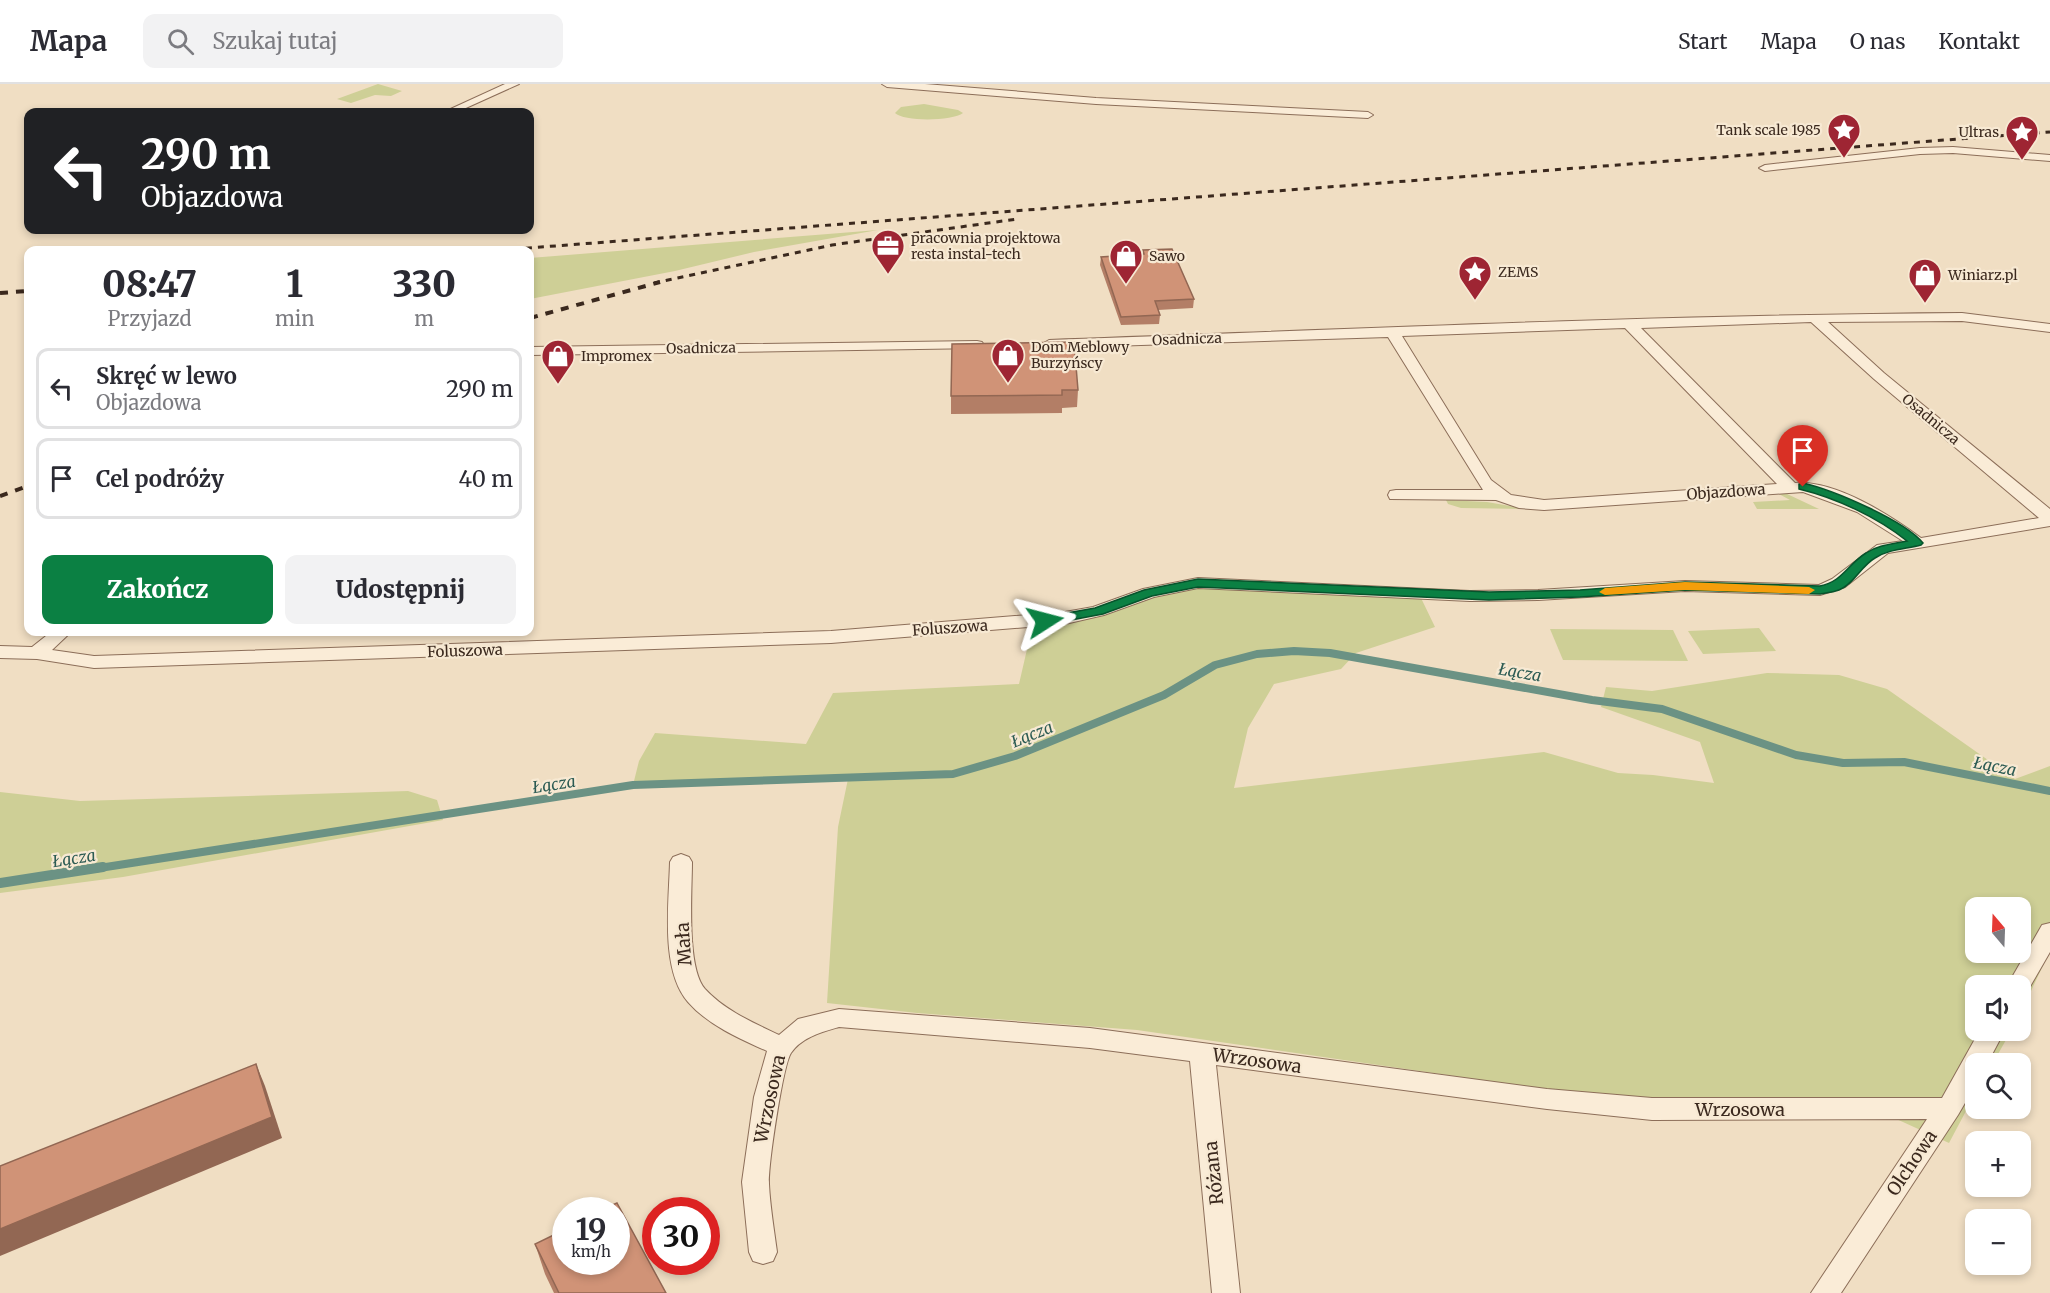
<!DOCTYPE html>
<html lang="pl">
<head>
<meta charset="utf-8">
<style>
  :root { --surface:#fff; --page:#f2f2f3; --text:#2b2b33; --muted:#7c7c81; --line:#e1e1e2; --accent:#0b8043 }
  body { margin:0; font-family:Merriweather,serif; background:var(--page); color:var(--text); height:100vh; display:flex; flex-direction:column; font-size:22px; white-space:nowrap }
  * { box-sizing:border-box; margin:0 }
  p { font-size:20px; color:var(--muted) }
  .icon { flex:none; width:33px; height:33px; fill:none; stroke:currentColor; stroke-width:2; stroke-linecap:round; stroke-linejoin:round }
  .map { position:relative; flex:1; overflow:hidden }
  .sheet { position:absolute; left:24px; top:162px; width:510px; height:390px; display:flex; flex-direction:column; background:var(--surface); border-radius:12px; box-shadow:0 3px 9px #0003 }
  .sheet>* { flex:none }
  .banner { position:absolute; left:24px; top:24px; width:510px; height:126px; border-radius:12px; box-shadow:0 3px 9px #0003; background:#202124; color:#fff; overflow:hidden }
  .needle { width:39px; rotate:341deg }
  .controls { position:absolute; left:1965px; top:813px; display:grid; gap:12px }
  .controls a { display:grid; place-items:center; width:66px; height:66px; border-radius:12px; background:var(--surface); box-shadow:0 3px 9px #0003; font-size:30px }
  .speed { position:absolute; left:552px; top:1113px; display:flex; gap:12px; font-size:30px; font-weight:700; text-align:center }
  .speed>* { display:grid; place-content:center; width:78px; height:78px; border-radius:50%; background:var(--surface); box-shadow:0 3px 9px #0003; line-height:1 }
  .speed small { font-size:15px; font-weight:400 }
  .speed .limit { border:9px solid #d22; background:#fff; color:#111 }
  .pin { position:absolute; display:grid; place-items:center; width:51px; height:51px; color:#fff; margin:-62px -26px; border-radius:50% 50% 50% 0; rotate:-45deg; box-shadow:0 0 6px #0007 }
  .pin .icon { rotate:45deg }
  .me { position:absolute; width:66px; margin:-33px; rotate:81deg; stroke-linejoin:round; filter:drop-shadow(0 0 4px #0008) }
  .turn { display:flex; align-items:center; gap:21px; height:126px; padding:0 18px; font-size:27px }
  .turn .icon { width:78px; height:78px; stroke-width:2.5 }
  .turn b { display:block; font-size:42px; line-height:51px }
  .eta { display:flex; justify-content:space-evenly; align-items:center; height:102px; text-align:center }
  .eta b { font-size:36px; font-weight:800; line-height:42px }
  .primary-button { display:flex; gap:12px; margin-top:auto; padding:12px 18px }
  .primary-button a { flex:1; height:69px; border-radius:12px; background:var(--accent); color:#fff; font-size:24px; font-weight:800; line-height:69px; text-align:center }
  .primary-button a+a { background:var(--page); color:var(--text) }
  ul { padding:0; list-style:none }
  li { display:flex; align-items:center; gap:18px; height:81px; margin:0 12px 9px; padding:0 6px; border:3px solid var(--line); border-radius:12px }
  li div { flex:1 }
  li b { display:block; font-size:22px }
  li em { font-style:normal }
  header { display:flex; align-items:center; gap:36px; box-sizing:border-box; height:84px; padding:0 30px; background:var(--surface); border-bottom:2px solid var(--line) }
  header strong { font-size:28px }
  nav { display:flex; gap:33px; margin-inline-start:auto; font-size:21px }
  .search { width:420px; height:54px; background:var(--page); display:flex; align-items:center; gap:15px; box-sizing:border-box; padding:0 21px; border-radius:12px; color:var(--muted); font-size:22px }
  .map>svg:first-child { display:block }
</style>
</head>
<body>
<header>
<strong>Mapa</strong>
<div class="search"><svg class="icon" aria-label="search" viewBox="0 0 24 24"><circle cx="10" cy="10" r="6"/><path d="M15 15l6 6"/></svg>Szukaj tutaj</div>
<nav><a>Start</a><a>Mapa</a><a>O nas</a><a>Kontakt</a></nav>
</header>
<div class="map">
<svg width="2050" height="1209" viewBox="0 0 2050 1209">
  <rect width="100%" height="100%" fill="#f0dec3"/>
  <g fill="#cecf96" fill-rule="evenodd">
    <path d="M 378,0 L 402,7 L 391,12 L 375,11 L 351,19 L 337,15 Z"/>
    <path d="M 924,20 L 958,26 L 963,29 C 953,37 904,38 895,29 L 901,23 Z"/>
    <path d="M 878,146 L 754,168 L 675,187 L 530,215 L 530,174 Z"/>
    <path d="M 1777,409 L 1785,409 L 1819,425 L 1757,425 L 1753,418 L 1790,416 Z"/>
    <path d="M 1446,416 L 1487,418 L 1527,425 L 1461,424 L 1448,420 Z"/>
    <path d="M 1231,502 L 1421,514 L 1435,543 L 1356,569 L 1341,585 L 1274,600 L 1248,644 L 1234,704 L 1544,668 L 1618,689 L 1653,691 L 1714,699 L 1700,658 L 1601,623 L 1606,603 L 1652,607 L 1767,589 L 1839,591 L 1887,605 L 2015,695 L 2050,682 L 2050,867 L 2021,928 L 2020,902 L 1976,902 L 1976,946 L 2011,947 L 1993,979 L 1976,980 L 1975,1010 L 1949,1059 L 1870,1023 L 1710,1020 L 1571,1009 L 1137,946 L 917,929 L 827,919 L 838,743 L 848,695 L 633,701 L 639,677 L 655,649 L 806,660 L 833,609 L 1019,600 L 1031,548 L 1096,533 L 1143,512 L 1179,505 ZM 1976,824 L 2020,824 L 2020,868 L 1976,868 Z"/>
    <path d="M 1759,544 L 1776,567 L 1703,570 L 1688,547 Z"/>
    <path d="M 1550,545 L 1673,546 L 1688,577 L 1563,576 Z"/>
    <path d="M 408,707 L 437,716 L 443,736 L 123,793 L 0,809 L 0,708 L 80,717 Z"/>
  </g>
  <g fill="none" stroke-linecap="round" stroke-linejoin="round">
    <path stroke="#6b9284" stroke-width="8" d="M 93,785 L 633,701 L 953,690 L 1015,672 L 1164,611 L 1215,581 L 1257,570 L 1294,567 L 1330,569 L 1592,616 L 1662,625 L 1796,671 L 1843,679 L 1904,678 L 2050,707"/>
    <path stroke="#6b9284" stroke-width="10" d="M 0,799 L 103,783"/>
    <g stroke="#8c6e59" stroke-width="2">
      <g id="street">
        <path d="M 505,0 L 519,0 L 457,28 L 444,28 Z"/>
        <path d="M 882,0 L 925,0 L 1096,14 L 1368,28 L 1373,31 L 1368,34 L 1096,20 L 887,3 Z"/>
        <path d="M 1953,63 L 2050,71 L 2050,77 L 1953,69 L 1920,70 L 1765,87 L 1759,84 L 1765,81 L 1920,64 Z"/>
        <path d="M 1962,229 L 2050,240 L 2050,248 L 1962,237 L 1828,238 L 1884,289 L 2050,425 L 2050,442 L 1888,469 L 1845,503 L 1820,511 L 1685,507 L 1538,516 L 1470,517 L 1198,504 L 1154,513 L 1104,531 L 1065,540 L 831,559 L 94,584 L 37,575 L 0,574 L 0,562 L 32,563 L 51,548 L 71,548 L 52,566 L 94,572 L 831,547 L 1065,528 L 1093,523 L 1143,505 L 1198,494 L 1470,507 L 1538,506 L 1685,497 L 1819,501 L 1832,495 L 1877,461 L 1903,457 L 1857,428 L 1803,408 L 1544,426 L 1519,424 L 1496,416 L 1390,415 L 1388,411 L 1390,407 L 1396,406 L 1483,406 L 1388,253 L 1049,264 L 1042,260 L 1049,256 C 1354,245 1657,231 1962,229 ZM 1811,238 L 1874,295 L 2039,434 L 1921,454 C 1890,431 1835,396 1795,399 L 1641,244 ZM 1625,244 L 1777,400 L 1544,416 L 1511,411 L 1491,396 L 1402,252 Z"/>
        <path d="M 977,257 L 982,258 L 984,261 L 982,264 L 530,271 L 530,263 Z"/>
        <path d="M 681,770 L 689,773 L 692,778 C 692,807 686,883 705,905 C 724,926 754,939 779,951 L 798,935 L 839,925 L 1090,944 L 1547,1005 L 1652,1014 L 1942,1014 L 1980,946 L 2005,946 L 1987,980 L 1976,980 L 1976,1000 L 1958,1031 L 1841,1209 L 1811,1209 L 1927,1035 L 1652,1036 L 1547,1025 L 1216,981 L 1240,1209 L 1212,1209 L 1190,977 L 1090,964 L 839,943 C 822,948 802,953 791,969 C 783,981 768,1082 769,1100 C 770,1122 774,1145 777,1168 L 773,1177 L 763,1180 L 753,1177 L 749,1168 L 742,1098 L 754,1013 L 767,967 C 740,955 708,941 688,918 C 660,886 669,819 670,778 L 673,773 Z"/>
        <path d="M 2050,839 L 2050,868 L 2027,908 L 2020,911 L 2020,902 L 2007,902 L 2042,841 Z"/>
      </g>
    </g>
    <use href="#street" fill="#faecd7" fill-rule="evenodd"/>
    <g stroke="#3b291e" stroke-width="3" stroke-dasharray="6 6" stroke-linecap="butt">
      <path d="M 502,166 L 2050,48"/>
      <path d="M 654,199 L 832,161 L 1017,135"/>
    </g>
    <g stroke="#3b291e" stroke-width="4" stroke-dasharray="8 8" stroke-linecap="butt">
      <path d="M 0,209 L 28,207"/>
      <path d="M 530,234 L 660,198"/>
      <path d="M 0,412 L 28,402"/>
    </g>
  </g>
  <g fill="#b37e66">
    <path d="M 1143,166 L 1194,215 L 1193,224 L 1158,226 L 1160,231 L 1159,240 L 1121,241 L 1100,181 L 1101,173 L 1143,170 Z"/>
    <path d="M 952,260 L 1078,306 L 1077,323 L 1062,324 L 1062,329 L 951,330 L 951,312 Z"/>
    <path d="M 535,1160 L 666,1209 L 554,1209 L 545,1190 Z"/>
  </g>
  <path fill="#926753" d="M 256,980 L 265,1002 L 282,1054 L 0,1172 L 0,1145 Z"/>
  <g fill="#d09377" stroke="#926753" stroke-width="1.5">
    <path d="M 1172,165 L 1194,215 L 1155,217 L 1160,231 L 1121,233 L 1101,173 L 1144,170 L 1143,166 Z"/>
    <path d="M 1074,258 L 1078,306 L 1062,306 L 1062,311 L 951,312 L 952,260 Z"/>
    <path d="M 256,980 L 272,1033 L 0,1145 L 0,1082 Z"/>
    <path d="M 617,1119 L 666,1209 L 559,1209 L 535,1160 L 566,1145 L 566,1178 L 616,1178 L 616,1126 L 601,1126 Z"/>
  </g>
  <path fill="#0b8043" stroke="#07532c" stroke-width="1.5" d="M 1803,399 C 1833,406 1904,436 1923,459 L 1921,461 C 1906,465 1889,465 1875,474 C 1861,482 1854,500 1839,506 C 1834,508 1826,509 1820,510 L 1685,506 L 1580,513 L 1489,516 L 1198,503 L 1152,512 L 1103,530 L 1045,541 L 1039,537 L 1045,533 L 1095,524 L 1144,506 L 1198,495 L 1489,508 L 1580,506 L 1685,498 L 1820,502 C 1842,498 1848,480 1866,469 C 1878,461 1893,460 1907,457 C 1877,433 1836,414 1799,405 L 1799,400 Z"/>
  <path fill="#f59e0b" d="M 1685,498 L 1809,503 L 1815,506 L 1809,510 L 1685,506 L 1605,511 L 1599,508 L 1605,504 Z"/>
  <defs>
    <g id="sight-pin" transform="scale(1.725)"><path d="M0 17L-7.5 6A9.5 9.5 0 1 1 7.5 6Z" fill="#9e2533" stroke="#f7e9d3"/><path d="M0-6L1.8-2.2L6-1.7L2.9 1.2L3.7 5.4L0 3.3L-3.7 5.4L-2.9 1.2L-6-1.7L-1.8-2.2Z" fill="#fff"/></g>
    <g id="office-pin" transform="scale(1.725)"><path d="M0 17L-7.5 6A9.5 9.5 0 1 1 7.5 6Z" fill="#9e2533" stroke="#f7e9d3"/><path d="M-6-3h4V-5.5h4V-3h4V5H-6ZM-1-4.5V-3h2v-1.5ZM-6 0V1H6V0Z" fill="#fff"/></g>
    <g id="shop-pin" transform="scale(1.725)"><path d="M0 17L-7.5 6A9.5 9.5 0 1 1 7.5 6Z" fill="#9e2533" stroke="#f7e9d3"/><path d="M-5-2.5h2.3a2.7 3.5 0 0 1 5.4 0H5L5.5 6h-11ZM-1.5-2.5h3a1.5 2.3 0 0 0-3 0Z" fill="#fff"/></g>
  </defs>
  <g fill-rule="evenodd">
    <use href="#sight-pin" x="1844" y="46"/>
    <use href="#sight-pin" x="2022" y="48"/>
    <use href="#office-pin" x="888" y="162"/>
    <use href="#shop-pin" x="1126" y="172"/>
    <use href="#sight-pin" x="1475" y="188"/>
    <use href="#shop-pin" x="1925" y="191"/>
    <use href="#shop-pin" x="1008" y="271"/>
    <use href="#shop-pin" x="558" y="272"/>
  </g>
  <g text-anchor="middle" stroke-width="4.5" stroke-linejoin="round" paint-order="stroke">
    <g font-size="14" fill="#3b291e" stroke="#f7e9d3" text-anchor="start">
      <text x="1821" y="51" text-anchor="end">Tank scale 1985</text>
      <text x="1999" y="53" text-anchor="end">Ultras</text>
      <text x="911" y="159">pracownia projektowa<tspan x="911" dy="16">resta instal-tech</tspan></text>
      <text x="1149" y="177">Sawo</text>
      <text x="1498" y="193">ZEMS</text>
      <text x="1948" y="196">Winiarz.pl</text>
      <text x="1031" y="268">Dom Meblowy<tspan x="1031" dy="16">Burzyńscy</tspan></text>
      <text x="581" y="277">Impromex</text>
    </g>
    <g font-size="14" fill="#3b291e" stroke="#f7e9d3">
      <text transform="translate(1187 255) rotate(-2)" y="5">Osadnicza</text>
      <text transform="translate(701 264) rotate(-1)" y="5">Osadnicza</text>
      <text transform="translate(1931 335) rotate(40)" y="5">Osadnicza</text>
    </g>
    <g font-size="15" fill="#3b291e" stroke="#f7e9d3">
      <text transform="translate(1726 408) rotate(-4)" y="5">Objazdowa</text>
      <text transform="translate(950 544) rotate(-4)" y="5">Foluszowa</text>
      <text transform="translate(465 567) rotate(-2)" y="5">Foluszowa</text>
    </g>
    <g font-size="16" font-style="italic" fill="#2c5b53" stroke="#f7e9d3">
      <text transform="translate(1520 588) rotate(10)" y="6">Łącza</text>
      <text transform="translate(1032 650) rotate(-22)" y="6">Łącza</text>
      <text transform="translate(1995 682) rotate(11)" y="6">Łącza</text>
      <text transform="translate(554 700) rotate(-9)" y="6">Łącza</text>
      <text transform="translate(74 774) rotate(-9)" y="6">Łącza</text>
    </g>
    <g font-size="18" fill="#3b291e" stroke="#f7e9d3">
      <text transform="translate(684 860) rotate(-94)" y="6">Mała</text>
      <text transform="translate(1257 977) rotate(8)" y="6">Wrzosowa</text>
      <text transform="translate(770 1015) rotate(-78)" y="6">Wrzosowa</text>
      <text x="1740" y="1032">Wrzosowa</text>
      <text transform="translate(1912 1079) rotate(-56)" y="6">Olchowa</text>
      <text transform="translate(1214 1089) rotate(-96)" y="6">Różana</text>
    </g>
  </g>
</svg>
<div class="controls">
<a><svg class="needle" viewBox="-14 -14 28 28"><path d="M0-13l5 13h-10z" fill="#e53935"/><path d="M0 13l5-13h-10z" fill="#7c7c81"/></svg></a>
<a><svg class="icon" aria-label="sound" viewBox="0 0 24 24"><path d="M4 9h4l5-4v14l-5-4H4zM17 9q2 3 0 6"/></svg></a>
<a><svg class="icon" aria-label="search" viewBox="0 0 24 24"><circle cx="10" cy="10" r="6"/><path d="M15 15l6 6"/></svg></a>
<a>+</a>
<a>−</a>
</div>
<div class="speed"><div>19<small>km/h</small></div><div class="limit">30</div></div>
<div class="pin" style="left:1803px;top:403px;background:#d93025"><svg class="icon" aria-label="arrive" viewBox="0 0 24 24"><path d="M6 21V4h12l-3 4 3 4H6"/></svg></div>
<svg class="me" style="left:1045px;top:537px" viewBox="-20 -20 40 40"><path d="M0-17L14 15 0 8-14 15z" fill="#0b8043" stroke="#fff" stroke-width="4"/></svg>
<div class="banner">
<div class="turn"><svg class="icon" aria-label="left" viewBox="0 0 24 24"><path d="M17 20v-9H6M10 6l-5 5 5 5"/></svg><div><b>290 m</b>Objazdowa</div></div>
</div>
<section class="sheet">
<div class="eta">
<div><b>08:47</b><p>Przyjazd</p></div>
<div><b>1</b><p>min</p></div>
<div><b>330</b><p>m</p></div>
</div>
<ul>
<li><svg class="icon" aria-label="left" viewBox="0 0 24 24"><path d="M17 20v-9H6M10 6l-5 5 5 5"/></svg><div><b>Skręć w lewo</b><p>Objazdowa</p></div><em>290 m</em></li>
<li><svg class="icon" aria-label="arrive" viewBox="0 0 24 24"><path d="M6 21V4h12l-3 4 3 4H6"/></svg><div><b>Cel podróży</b></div><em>40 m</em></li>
</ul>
<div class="primary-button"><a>Zakończ</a><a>Udostępnij</a></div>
</section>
</div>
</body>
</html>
